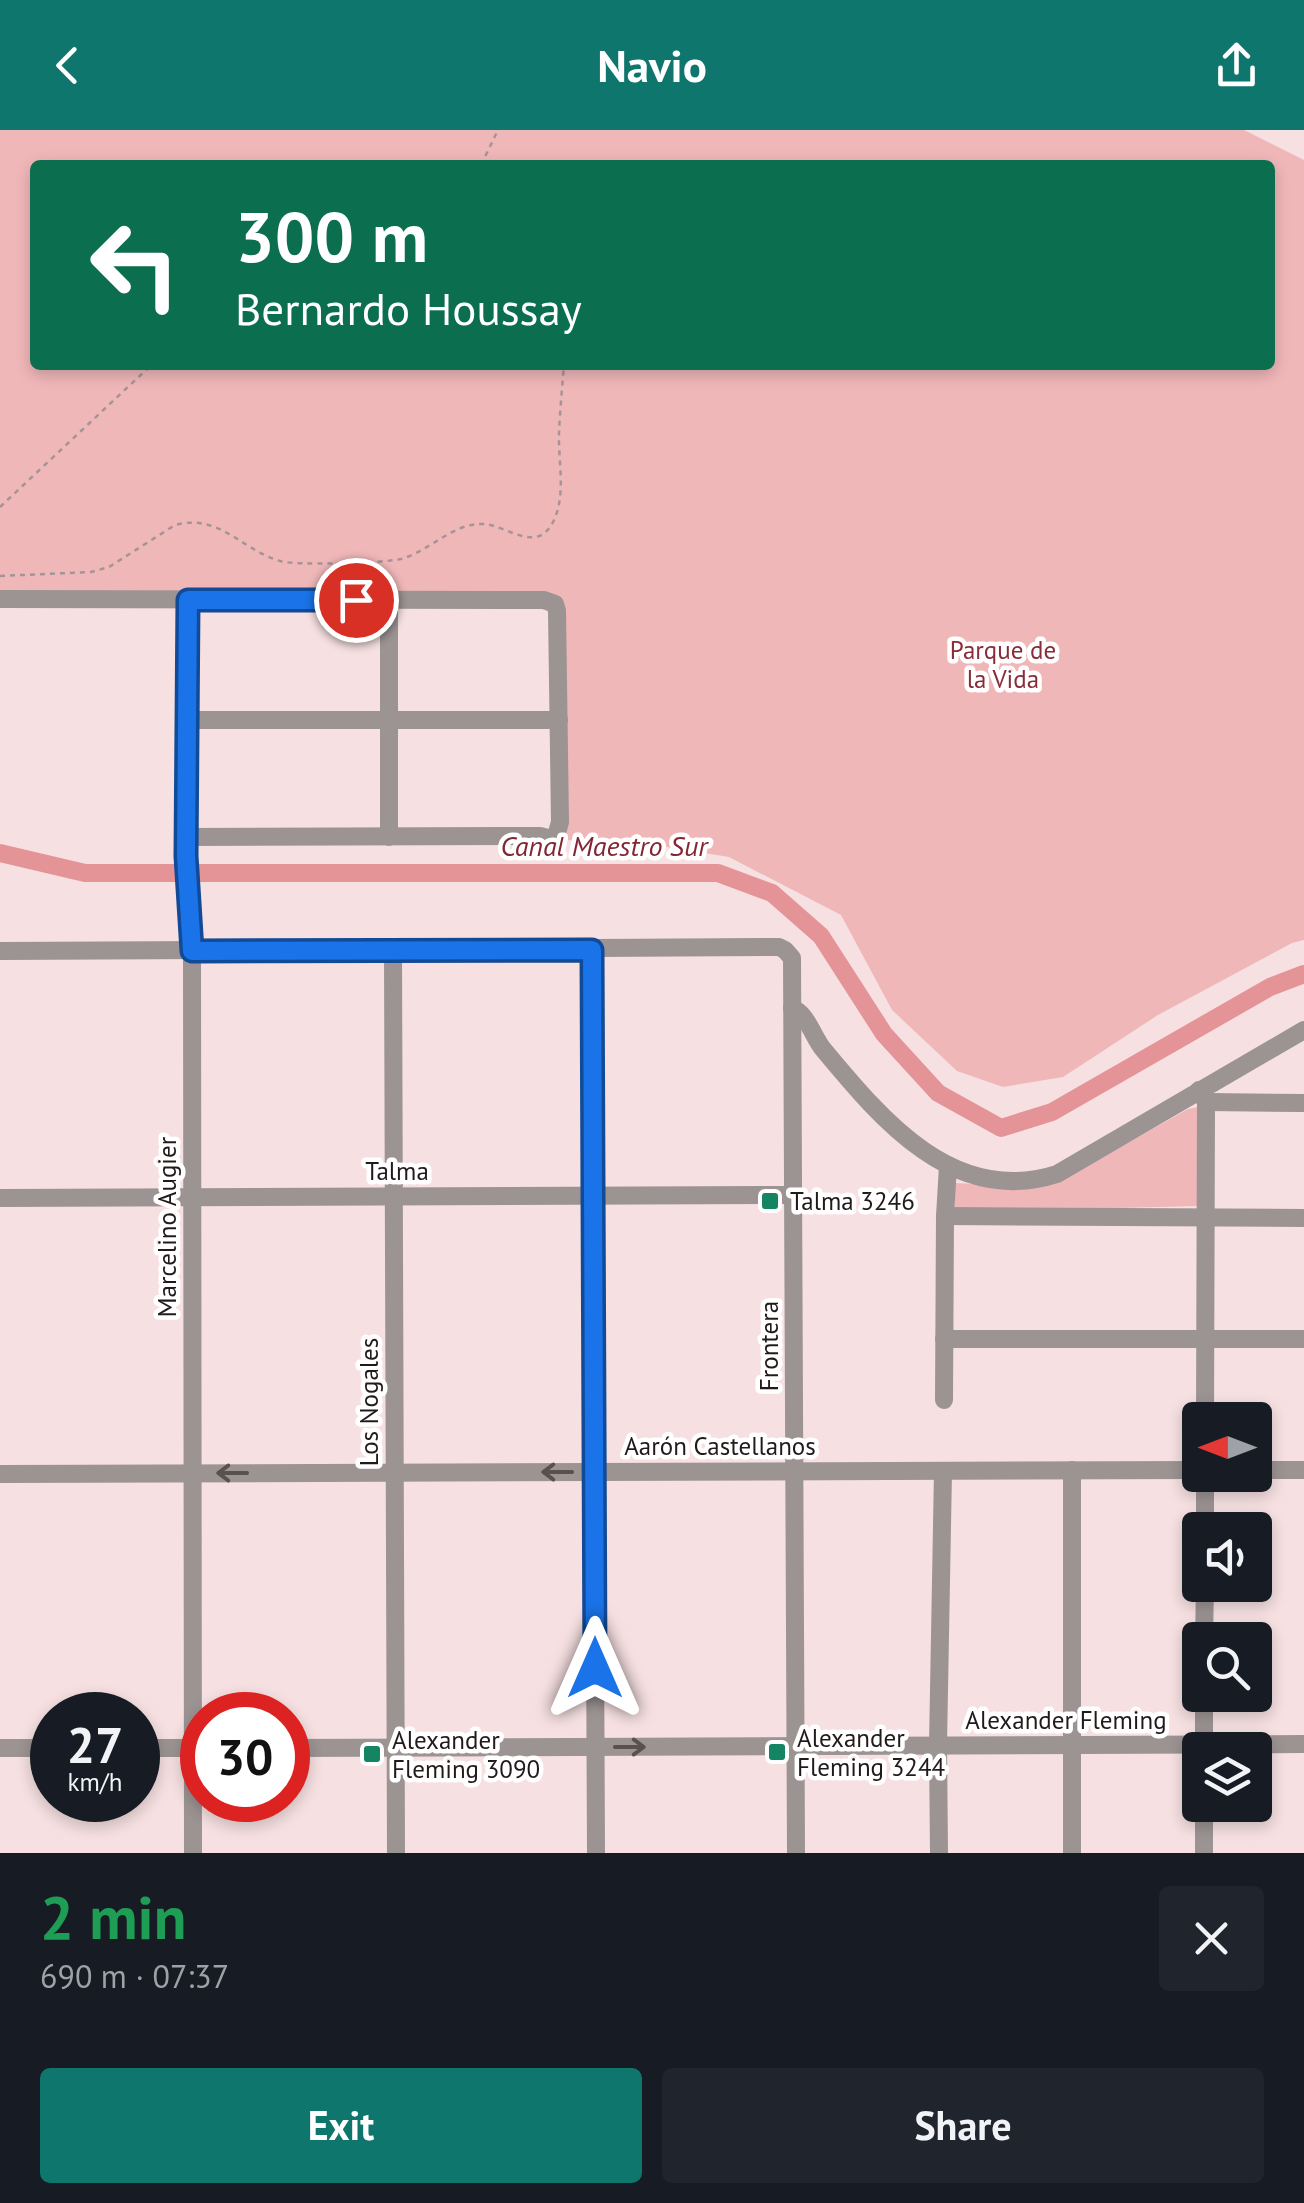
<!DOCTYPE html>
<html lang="en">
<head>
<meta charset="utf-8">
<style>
  :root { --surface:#171b24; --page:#20242c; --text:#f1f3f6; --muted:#9ea1a6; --accent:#0f766e }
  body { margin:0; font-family:"PT Sans",sans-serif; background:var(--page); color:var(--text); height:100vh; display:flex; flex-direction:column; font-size:38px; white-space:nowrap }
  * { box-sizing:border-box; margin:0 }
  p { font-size:32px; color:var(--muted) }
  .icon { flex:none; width:55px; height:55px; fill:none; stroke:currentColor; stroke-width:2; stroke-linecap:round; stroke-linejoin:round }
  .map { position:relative; height:1723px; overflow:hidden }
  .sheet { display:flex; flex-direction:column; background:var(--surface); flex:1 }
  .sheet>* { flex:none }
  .banner { position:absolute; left:30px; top:30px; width:1245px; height:210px; border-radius:10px; box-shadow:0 5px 15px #0003; background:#0b6e4f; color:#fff; overflow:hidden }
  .needle { width:65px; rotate:270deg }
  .buttons { position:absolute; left:1182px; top:1272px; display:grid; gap:20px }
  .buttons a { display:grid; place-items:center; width:90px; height:90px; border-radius:10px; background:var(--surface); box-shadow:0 5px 15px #0003; font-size:50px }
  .speed { position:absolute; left:30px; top:1562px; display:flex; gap:20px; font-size:50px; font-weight:700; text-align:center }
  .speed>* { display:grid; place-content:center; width:130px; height:130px; border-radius:50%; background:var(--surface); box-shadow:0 5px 15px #0003; line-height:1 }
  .speed small { font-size:25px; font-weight:400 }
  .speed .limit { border:15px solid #d22; background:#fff; color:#111 }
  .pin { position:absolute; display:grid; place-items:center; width:85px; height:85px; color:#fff; margin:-42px; border:5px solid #fff; border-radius:50%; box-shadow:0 2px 10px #0007 }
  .me { position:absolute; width:110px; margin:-55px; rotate:0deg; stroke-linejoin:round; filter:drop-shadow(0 0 8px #0008) }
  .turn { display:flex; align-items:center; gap:35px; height:210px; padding:0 40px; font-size:45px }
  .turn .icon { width:130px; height:130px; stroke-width:2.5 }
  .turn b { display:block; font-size:70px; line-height:85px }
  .round { display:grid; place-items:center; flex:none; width:105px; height:105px; border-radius:10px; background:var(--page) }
  .headline { display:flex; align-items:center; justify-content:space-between; height:170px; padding:0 40px }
  h1 { font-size:60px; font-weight:800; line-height:75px; color:#1e9e55 }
  .cta { display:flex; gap:20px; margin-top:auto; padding:20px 40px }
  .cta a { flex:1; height:115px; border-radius:10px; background:var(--accent); color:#fff; font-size:40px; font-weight:800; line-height:115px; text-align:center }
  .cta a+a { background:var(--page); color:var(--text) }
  header { display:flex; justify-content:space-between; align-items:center; height:130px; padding:0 40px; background:var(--accent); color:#fff; font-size:45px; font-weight:800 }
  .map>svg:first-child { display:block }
</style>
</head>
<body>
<header><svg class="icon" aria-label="back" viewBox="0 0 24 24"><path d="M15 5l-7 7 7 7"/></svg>Navio<svg class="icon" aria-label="share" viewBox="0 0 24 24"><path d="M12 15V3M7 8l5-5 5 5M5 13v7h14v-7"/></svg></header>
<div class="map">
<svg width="1304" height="1723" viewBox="0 0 1304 1723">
  <rect width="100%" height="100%" fill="#f6e0e1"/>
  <g fill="#f0b7b9" fill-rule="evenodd">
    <path d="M 0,0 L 1244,0 L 1304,30 L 1304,810 L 1292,813 L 1158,885 L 1063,947 L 1003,957 L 957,941 L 892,880 L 841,785 L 729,727 L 631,711 L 555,710 L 555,474 L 0,469 ZM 35,35 L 1270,35 L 1270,235 L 35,235 Z"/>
    <path d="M 1198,977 L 1200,1076 L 955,1082 L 954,1053 L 976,1054 L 1064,1049 L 1188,979 Z"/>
  </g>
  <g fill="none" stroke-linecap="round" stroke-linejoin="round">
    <path stroke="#e49397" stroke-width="18" d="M 0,723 L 85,743 L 718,743 L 772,763 L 821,806 L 884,904 L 938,963 L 1001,998 L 1052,982 L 1270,857 L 1304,844"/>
    <g stroke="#a59495" stroke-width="2.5" stroke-dasharray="5 5" stroke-linecap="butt">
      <path d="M 481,35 L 498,0"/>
      <path d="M 0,377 L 146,240 L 155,235"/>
      <path d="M 0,446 L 91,442 L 109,437 L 175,395 C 220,383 241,420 280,431 C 295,436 385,433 401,429 C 430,421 454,392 484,394 C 508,396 535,423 552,394 C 567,367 558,332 559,303 C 560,281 562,258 564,235"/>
    </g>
    <g stroke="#9c9393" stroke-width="18">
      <path d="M 0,469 L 544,470 L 555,474 L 557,481 L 560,692 L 555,710 L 540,706 L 188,707"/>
      <path d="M 188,470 L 186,726 L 192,821 L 193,1723"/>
      <path d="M 389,470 L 389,707"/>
      <path d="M 188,590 L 559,590"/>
      <path d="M 393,820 L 396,1723"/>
      <path d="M 592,820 L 596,1723"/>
      <path d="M 0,821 L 779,817 L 785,820 L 792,828 L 796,1723"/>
      <path d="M 792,878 C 807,883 813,907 823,919 C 882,990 954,1077 1057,1044 L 1304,900"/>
      <path d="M 1199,960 L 1206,972 L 1205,1290"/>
      <path d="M 1206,972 L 1304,973"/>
      <path d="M 0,1068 L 793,1065"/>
      <path d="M 945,1086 L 1304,1088"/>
      <path d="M 944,1209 L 1304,1209"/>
      <path d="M 944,1270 L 945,1086 L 948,1036"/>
      <path d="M 1255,1340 L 1304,1340"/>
      <path d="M 0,1344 L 1200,1340"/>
      <path d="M 1205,1400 L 1205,1345"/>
      <path d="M 1204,1510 L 1205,1455"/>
      <path d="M 0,1618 L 52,1618"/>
      <path d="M 138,1618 L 202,1618"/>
      <path d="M 288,1618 L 1304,1614"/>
      <path d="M 1204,1620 L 1204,1565"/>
      <path d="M 939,1723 L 938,1615 L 943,1341"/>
      <path d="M 1072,1723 L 1072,1340"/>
      <path d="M 1204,1723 L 1204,1675"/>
    </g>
  </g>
  <defs><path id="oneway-shaft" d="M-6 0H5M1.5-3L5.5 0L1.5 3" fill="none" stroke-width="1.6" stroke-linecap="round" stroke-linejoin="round" transform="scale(2.5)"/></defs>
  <g stroke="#595050">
    <use href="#oneway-shaft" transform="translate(557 1342) rotate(180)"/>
    <use href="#oneway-shaft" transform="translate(232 1343) rotate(180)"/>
    <use href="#oneway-shaft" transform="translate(630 1617)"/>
  </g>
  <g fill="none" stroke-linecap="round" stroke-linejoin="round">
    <g stroke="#114b97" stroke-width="25">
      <path id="route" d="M 356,470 L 188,470 L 186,726 L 192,821 L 592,820 L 595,1538"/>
    </g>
    <use href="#route" stroke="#1a73e8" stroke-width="18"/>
  </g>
  <g fill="#158462" stroke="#fff" stroke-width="4">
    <rect x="760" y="1061" width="20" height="20" rx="5"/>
    <rect x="767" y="1612" width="20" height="20" rx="5"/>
    <rect x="362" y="1614" width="20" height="20" rx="5"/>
  </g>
  <g text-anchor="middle" stroke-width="9" stroke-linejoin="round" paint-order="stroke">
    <g font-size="25" fill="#892b38" stroke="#fff">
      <text x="1003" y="529">Parque de<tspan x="1003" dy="29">la Vida</tspan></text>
    </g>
    <g font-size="25" fill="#221a1a" stroke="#fff">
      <text x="397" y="1050">Talma</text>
      <text transform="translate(167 1097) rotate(-90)" y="9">Marcelino Augier</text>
      <text transform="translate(769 1216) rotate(-90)" y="9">Frontera</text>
      <text transform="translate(369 1272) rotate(-90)" y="9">Los Nogales</text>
      <text x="720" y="1325">Aarón Castellanos</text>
      <text x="1066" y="1599">Alexander Fleming</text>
    </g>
    <g font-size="25" fill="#221a1a" stroke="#fff" text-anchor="start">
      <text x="790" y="1080">Talma 3246</text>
      <text x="797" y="1617">Alexander<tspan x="797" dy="29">Fleming 3244</tspan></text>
      <text x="392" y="1619">Alexander<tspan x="392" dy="29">Fleming 3090</tspan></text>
    </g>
    <g font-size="28" font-style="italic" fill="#832533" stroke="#fff">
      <text x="604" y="726">Canal Maestro Sur</text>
    </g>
  </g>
</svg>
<div class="buttons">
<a><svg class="needle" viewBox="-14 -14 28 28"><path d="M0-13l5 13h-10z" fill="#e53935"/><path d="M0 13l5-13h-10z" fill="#9ea1a6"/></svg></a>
<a><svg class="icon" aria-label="sound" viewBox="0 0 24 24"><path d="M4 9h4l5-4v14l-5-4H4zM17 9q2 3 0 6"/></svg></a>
<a><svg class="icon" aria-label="search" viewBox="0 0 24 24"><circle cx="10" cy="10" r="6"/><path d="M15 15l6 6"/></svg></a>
<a><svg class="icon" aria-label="layers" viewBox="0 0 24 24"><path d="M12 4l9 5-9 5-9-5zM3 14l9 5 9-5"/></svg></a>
</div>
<div class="speed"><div>27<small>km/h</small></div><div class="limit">30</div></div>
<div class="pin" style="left:356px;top:470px;background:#d93025"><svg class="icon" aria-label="arrive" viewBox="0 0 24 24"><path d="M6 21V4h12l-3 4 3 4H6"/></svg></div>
<svg class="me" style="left:595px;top:1538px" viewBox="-20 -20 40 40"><path d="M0-17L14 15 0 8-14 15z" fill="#1a73e8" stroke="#fff" stroke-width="4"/></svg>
<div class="banner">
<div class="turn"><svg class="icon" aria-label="left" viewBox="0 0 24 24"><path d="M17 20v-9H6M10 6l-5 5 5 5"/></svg><div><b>300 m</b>Bernardo Houssay</div></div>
</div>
</div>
<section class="sheet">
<div class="headline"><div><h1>2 min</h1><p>690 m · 07:37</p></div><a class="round"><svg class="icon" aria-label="close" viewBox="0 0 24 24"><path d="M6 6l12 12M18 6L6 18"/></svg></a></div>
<div class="cta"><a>Exit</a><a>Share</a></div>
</section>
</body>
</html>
